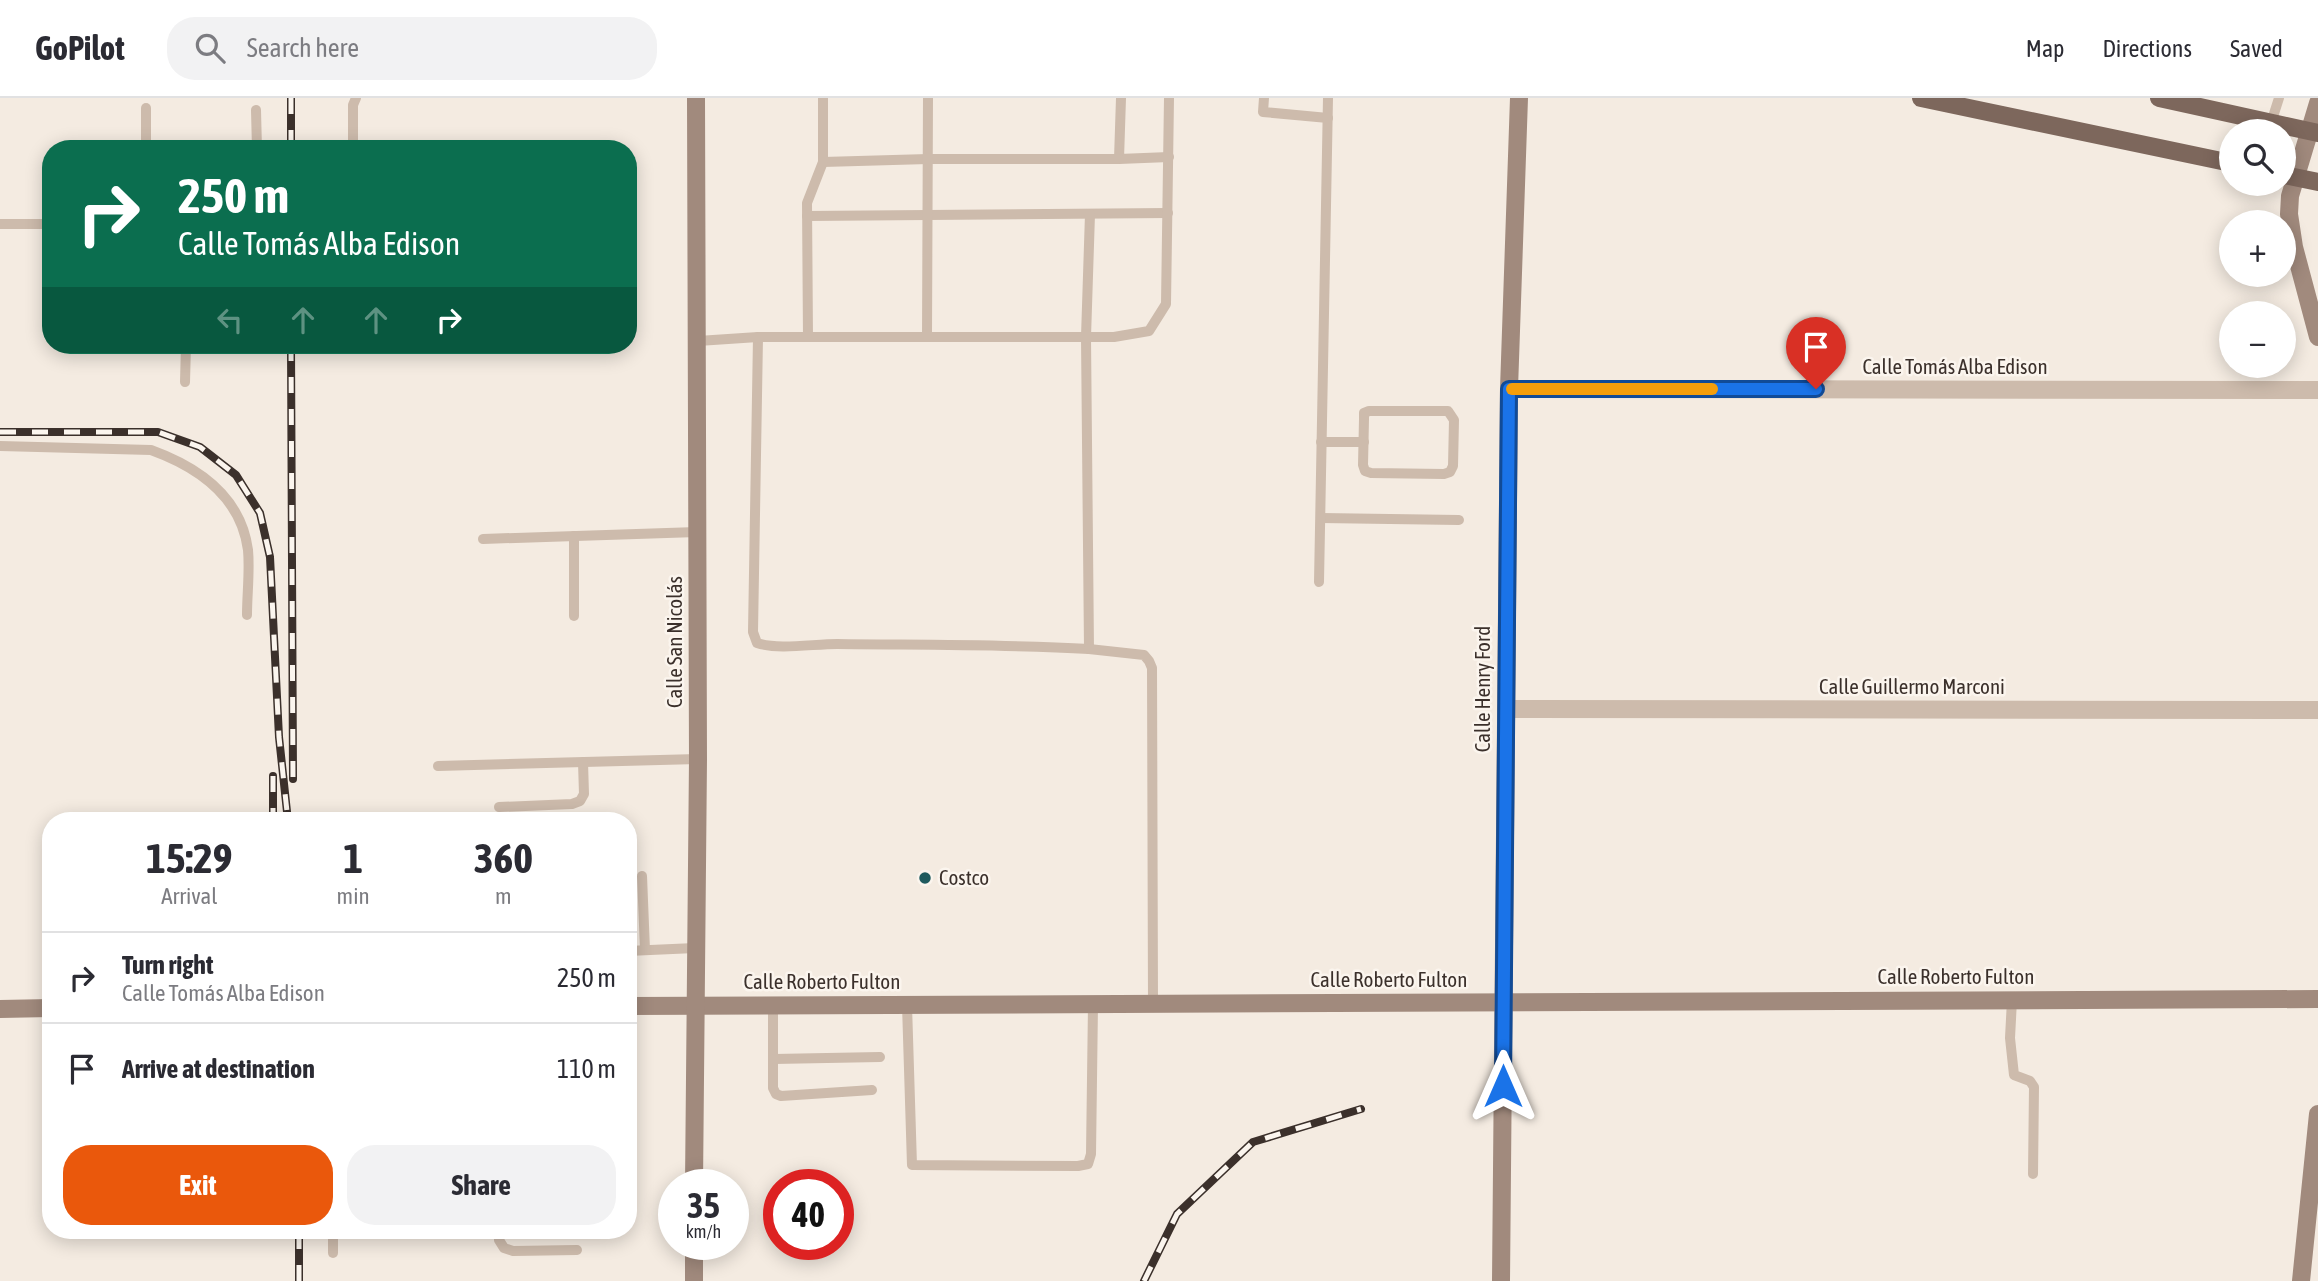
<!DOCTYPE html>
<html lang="en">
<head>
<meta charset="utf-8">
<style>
  :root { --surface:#fff; --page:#f2f2f3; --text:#2b2b33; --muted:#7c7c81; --line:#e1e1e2; --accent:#ea580c }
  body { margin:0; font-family:"Asap Condensed",sans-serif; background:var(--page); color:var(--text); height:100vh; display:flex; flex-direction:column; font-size:26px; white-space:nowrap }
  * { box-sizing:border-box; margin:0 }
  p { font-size:23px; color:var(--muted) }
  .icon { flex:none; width:38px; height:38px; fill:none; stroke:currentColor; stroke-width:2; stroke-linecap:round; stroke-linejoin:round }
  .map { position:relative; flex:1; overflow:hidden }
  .drawer { position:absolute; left:42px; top:714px; width:595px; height:427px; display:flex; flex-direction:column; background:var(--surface); border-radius:28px; box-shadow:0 4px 18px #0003 }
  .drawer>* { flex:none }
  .guide { position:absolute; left:42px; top:42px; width:595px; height:214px; border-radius:28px; box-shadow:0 4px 18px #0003; background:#0b6e4f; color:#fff; overflow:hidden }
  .controls { position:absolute; left:2219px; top:21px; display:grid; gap:14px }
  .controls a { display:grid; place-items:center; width:77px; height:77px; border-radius:50%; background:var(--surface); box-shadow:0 4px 18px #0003; font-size:35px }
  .speed { position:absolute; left:658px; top:1071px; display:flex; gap:14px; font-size:35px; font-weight:700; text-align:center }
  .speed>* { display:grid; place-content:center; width:91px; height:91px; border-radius:50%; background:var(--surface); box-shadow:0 4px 18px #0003; line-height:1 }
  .speed small { font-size:18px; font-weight:400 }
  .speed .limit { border:10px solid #d22; background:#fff; color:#111 }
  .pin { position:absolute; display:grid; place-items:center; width:60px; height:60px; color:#fff; margin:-72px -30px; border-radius:50% 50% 50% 0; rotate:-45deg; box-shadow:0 0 7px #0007 }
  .pin .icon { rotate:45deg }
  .me { position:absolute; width:77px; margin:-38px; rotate:0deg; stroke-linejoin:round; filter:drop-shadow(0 0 5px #0008) }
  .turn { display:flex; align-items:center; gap:24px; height:147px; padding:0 21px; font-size:32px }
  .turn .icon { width:91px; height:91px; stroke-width:2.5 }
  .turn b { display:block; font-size:49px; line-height:60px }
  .lanes { display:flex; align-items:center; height:66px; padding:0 21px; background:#0003; justify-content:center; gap:35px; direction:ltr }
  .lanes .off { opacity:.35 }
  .eta { display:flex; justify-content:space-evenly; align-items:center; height:119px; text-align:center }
  .eta b { font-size:42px; font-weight:700; line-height:49px }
  .primary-button { display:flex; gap:14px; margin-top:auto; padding:14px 21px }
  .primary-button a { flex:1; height:80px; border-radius:28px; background:var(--accent); color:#fff; font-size:28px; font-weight:700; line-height:80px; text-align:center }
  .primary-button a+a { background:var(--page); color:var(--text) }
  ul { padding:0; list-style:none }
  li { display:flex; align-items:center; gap:21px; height:91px; padding:0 21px; border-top:2px solid var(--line) }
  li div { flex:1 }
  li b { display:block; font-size:26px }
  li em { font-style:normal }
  header { display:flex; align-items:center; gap:42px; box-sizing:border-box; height:98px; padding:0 35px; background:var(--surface); border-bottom:2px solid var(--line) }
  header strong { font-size:33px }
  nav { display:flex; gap:38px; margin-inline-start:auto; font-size:24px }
  .search { width:490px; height:63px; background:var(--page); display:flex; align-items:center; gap:18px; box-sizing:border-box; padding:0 24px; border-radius:28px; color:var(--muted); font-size:26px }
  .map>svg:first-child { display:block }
</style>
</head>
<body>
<header>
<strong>GoPilot</strong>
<div class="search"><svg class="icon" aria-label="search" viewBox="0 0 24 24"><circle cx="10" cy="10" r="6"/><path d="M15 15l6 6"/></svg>Search here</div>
<nav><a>Map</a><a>Directions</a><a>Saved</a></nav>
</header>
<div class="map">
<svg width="2318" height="1183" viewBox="0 0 2318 1183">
  <rect width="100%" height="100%" fill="#f4ebe1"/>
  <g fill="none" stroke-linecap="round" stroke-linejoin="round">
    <g stroke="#cdbbac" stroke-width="10">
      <path d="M 1121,0 L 1119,61 L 1169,59"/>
      <path d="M 1264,0 L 1263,14 L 1328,20"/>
      <path d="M 146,10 L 146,51"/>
      <path d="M 256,12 L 257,51"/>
      <path d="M 2271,25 L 2279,0"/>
      <path d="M 353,51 L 353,7 L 356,0"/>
      <path d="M 823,64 L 928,61 L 1119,61"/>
      <path d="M 807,118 L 1168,115"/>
      <path d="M 0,126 L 51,126"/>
      <path d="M 758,239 L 753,534 L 757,545 C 778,552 813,546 837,546 C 921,547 1005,546 1089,551 L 1086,239 L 1090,116"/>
      <path d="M 808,239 L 807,105 L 823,64 L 823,0"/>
      <path d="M 927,239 L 928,0"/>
      <path d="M 698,243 L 758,239 L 1114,239 L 1149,233 L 1166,206 L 1169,0"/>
      <path d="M 185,284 L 186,247"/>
      <path d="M 1369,313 L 1448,313 L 1454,322 L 1453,368 L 1450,374 L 1444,376 L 1371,375 L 1365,373 L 1363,367 L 1364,321 L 1364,315 Z"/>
      <path d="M 1321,344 L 1364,344"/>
      <path d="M 0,348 L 151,352 C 198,369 241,399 248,452 C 250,473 247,496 247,517"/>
      <path d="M 1321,420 L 1459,422"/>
      <path d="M 574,438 L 574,518"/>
      <path d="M 483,441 L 697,434"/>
      <path d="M 1319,484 L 1328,0"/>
      <path d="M 1089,551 L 1144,557 L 1149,563 L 1152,570 L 1153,906"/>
      <path d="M 438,668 L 698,661"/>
      <path d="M 499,709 L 572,706 L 580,703 L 584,696 L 583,664"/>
      <path d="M 642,778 L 645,852"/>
      <path d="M 628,853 L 695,850"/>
      <path d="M 2012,902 L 2010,940 L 2014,977 L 2030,983 L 2034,989 L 2033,1076"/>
      <path d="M 773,907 L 773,990 L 776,996 L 781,998 L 872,992"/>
      <path d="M 907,907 L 912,1067 L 1078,1068 L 1088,1066 L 1091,1056 L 1093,906"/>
      <path d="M 774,961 L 880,959"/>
      <path d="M 499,1132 L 499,1142 L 504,1150 L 513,1153 L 577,1152"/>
      <path d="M 333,1155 L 333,1132"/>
    </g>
    <g stroke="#cdbbac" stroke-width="18">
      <path d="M 1509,291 L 2318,292"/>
      <path d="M 1506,611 L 2318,612"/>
    </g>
    <g stroke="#a18a7d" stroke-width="18">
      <path d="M 2318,5 L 2290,98 L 2289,116 L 2294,149 L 2318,239"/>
      <path d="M 628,908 L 2318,901"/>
      <path d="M 0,911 L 51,910"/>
      <path d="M 694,1087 L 698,661 L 696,0"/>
      <path d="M 694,1183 L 694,1146"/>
      <path d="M 1501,1183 L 1509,291 L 1519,0"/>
      <path d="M 2301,1183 L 2318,1016"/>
    </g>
    <g stroke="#7d675c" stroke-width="18">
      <path d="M 1921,0 L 2231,65"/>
      <path d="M 2159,0 L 2318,35"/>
      <path d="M 2284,77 L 2318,84"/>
    </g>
    <g stroke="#3b302b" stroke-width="8">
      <g id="rail">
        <path d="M 291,0 L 291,51"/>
        <path d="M 291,247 L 293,681"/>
        <path d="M 0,334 L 158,334 L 200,349 L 236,377 L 260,415 L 270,459 L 279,639 L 288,723"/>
        <path d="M 273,678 L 273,723"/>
        <path d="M 299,1183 L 299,1132"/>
        <path d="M 1144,1183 L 1177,1116 L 1253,1044 L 1361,1011"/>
      </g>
    </g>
    <use href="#rail" stroke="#fbf5ee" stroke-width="5" stroke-dasharray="16" stroke-linecap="butt"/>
  </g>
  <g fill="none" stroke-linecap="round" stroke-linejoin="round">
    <g stroke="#114b97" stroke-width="18">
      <path id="route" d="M 1503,988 L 1509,291 L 1816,291"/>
    </g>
    <use href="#route" stroke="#1a73e8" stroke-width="12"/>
    <path stroke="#f59e0b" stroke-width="12" d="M 1512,291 L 1712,291"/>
  </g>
  <circle fill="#1f5a5e" stroke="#fbf5ee" stroke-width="2.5" cx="925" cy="780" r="7"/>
  <g text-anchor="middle" stroke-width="5" stroke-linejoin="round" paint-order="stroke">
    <g font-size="21" fill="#3b302b" stroke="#fbf5ee">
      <text x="1955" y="276">Calle Tomás Alba Edison</text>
      <text transform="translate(675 544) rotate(-90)" y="7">Calle San Nicolás</text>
      <text x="1912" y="596">Calle Guillermo Marconi</text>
      <text transform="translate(1483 591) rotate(-90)" y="7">Calle Henry Ford</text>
      <text x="1956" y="886">Calle Roberto Fulton</text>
      <text x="1389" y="889">Calle Roberto Fulton</text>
      <text x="822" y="891">Calle Roberto Fulton</text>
    </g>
    <g font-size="21" fill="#3b302b" stroke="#fbf5ee" text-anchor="start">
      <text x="939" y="787">Costco</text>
    </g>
  </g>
</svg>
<div class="controls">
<a><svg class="icon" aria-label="search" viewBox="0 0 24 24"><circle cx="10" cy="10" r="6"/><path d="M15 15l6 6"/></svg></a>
<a>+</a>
<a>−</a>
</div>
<div class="speed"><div>35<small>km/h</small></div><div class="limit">40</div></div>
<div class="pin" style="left:1816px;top:291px;background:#d93025"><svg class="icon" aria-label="arrive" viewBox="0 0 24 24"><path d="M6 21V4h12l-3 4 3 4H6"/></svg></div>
<svg class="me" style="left:1503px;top:988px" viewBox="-20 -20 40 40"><path d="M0-17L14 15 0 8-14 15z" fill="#1a73e8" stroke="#fff" stroke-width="4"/></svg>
<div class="guide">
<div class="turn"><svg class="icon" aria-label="right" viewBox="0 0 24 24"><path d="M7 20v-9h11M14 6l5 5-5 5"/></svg><div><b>250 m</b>Calle Tomás Alba Edison</div></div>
<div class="lanes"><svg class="icon off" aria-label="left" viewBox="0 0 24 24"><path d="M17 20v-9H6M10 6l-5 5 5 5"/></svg><svg class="icon off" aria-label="ahead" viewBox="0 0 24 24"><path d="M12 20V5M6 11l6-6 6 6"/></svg><svg class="icon off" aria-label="ahead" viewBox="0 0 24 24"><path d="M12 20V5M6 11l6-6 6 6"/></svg><svg class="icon" aria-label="right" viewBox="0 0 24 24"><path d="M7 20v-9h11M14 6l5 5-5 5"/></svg></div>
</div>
<section class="drawer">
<div class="eta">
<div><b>15:29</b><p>Arrival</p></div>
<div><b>1</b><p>min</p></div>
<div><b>360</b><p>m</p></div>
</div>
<ul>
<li><svg class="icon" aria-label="right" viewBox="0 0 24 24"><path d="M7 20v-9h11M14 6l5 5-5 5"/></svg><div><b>Turn right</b><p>Calle Tomás Alba Edison</p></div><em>250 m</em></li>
<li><svg class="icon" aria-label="arrive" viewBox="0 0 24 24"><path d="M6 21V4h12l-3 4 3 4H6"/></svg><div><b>Arrive at destination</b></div><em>110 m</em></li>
</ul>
<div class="primary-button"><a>Exit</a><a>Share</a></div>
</section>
</div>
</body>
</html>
